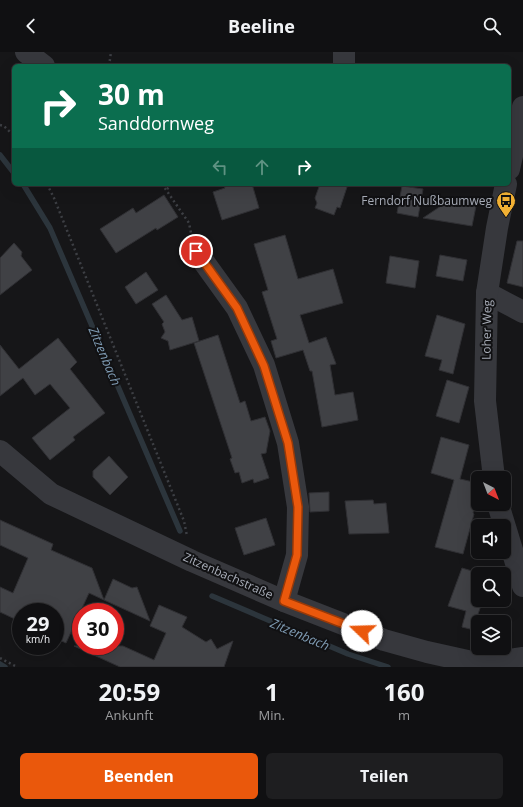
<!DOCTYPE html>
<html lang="de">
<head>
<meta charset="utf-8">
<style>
  :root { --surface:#101012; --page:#1e1e20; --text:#f1f3f6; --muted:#9c9d9f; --line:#303032; --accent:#ea580c }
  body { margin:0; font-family:"Open Sans",sans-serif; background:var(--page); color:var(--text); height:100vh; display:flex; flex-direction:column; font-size:15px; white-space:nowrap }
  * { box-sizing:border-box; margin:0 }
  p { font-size:13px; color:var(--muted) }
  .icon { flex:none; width:22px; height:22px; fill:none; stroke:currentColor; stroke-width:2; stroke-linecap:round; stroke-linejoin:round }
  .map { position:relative; height:615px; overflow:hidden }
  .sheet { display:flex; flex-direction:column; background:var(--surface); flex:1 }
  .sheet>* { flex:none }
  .guide { position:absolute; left:12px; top:12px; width:499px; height:122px; border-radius:6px; box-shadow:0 4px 16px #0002,0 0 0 1px var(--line); background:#0b6e4f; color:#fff; overflow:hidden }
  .needle { width:26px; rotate:138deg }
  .tools { position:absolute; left:471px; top:419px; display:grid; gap:8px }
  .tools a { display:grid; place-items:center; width:40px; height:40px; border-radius:6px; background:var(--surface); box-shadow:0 4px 16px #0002,0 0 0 1px var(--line); font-size:20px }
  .speed { position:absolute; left:12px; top:551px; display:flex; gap:8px; font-size:20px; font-weight:700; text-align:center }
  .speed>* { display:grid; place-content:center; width:52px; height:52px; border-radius:50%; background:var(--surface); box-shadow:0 4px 16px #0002,0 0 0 1px var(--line); line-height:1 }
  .speed small { font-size:10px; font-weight:400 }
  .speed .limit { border:6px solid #d22; background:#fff; color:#111 }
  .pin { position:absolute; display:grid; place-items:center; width:34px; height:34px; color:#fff; margin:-17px; border:2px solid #fff; border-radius:50%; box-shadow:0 1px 4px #0007 }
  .me { position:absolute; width:44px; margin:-22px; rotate:291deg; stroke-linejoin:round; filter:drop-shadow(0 0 3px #0008) }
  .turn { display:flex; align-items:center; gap:14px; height:84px; padding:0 20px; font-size:18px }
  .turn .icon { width:52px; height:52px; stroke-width:2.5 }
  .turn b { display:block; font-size:28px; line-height:34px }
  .lanes { display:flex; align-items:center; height:38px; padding:0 20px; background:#0003; justify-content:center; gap:20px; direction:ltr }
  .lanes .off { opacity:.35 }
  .eta { display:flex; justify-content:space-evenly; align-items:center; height:68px; text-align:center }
  .eta b { font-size:24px; font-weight:700; line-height:28px }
  .button { display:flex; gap:8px; margin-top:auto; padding:8px 20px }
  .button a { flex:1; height:46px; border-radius:6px; background:var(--accent); color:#fff; font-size:16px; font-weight:700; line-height:46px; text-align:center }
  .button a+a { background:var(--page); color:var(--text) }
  header { display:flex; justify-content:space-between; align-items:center; height:52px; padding:0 20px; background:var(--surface); font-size:18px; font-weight:700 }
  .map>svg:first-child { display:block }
</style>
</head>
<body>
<header><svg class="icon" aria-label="back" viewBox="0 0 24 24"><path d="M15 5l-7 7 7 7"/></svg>Beeline<svg class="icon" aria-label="search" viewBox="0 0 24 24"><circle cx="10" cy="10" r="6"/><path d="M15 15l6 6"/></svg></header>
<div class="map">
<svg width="523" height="615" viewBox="0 0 523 615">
  <rect width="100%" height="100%" fill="#161618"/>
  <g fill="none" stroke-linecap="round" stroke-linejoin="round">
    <g stroke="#2c353c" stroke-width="5.5">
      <path d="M 0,103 L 14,121"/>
      <path d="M 23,132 L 50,176 L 180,479"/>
      <path d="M 212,544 L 348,602 L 388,615"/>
      <path d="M 0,612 L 5,615"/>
    </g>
  </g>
  <g fill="#404145" stroke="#303034">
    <path d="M 223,132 L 252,132 L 259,156 L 222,168 L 213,140 L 225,136 Z"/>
    <path d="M 320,132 L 348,132 L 340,156 L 337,155 L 334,163 L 315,156 L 317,151 L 315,146 Z"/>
    <path d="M 402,134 L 423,137 L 418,165 L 397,161 Z"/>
    <path d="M 164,143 L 178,165 L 157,178 L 156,176 L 116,201 L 100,177 L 133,156 L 136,161 Z"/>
    <path d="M 453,146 L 456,150 L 476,154 L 472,174 L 423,166 Z"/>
    <path d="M 285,183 L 298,227 L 333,217 L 343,251 L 300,263 L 309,291 L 326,285 L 336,312 L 330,313 L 335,343 L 353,340 L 358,368 L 322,375 L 312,319 L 310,319 L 303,298 L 276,306 L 271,289 L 277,287 L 262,240 L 268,238 L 254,192 Z"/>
    <path d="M 517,189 L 523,189 L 523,235 L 507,231 Z"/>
    <path d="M 14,191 L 22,200 L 21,204 L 32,218 L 0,243 L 0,206 Z"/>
    <path d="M 440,203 L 467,208 L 463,229 L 436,224 Z"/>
    <path d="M 390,204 L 419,209 L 415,236 L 386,231 Z"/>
    <path d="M 146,220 L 158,238 L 136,252 L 125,235 Z"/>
    <path d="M 166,243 L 182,268 L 192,265 L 199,289 L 170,298 L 168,289 L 161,286 L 165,280 L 162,272 L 164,270 L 152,252 Z"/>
    <path d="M 437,263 L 465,272 L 453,322 L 439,318 L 442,308 L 425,304 Z"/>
    <path d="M 218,283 L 240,351 L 245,349 L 251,369 L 265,365 L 270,379 L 266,401 L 261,402 L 269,426 L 254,431 L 253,427 L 242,431 L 239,420 L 235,421 L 230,407 L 232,406 L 194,291 Z"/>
    <path d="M 58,286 L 77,310 L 70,317 L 105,361 L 73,385 L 75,388 L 50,408 L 32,386 L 70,356 L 50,332 L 35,343 L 23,326 L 0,344 L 0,293 L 19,317 Z"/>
    <path d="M 447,328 L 469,335 L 459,371 L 436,364 Z"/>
    <path d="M 441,385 L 469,393 L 460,427 L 478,431 L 478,443 L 473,461 L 474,462 L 463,502 L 435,495 L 454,428 L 431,421 Z"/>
    <path d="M 109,404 L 128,425 L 110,443 L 93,425 L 93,419 Z"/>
    <path d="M 329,440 L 329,459 L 310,460 L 309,441 Z"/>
    <path d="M 373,448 L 374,452 L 386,451 L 389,481 L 349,482 L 345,449 Z"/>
    <path d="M 266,466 L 275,493 L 244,503 L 235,476 Z"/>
    <path d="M 0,468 L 53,492 L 51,498 L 92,516 L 104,548 L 89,541 L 66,591 L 55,586 L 55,560 L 21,560 L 21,570 L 0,560 L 0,535 L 13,541 L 28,506 L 0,493 Z"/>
    <path d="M 462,516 L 482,522 L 478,522 L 478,548 L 483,548 L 478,562 L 478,579 L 462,575 L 466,559 L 448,554 Z"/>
    <path d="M 113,527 L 132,536 L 137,535 L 150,569 L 104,548 Z"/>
    <path d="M 159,553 L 187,565 L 182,575 L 206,590 L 211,587 L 217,597 L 233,589 L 224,615 L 120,615 L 74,594 L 123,594 L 154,608 L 166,581 L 150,574 Z"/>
  </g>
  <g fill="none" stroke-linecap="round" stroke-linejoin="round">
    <g stroke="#3d3f44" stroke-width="2.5" stroke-dasharray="2 3" stroke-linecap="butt">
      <path d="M 109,14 L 111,0"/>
      <path d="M 0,73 L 4,74 L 14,84"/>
      <path d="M 47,132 L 54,146 L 184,469 L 187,484"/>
      <path d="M 162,132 L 189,171 L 191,181"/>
      <path d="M 167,137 L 173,132"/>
      <path d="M 0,606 L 17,615"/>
    </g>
    <g stroke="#37383d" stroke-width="22">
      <path d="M 26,0 L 44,14"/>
      <path d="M 344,14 L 344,0"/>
      <path d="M 509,117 L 523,55"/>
      <path d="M 196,199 L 237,256 L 264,313 L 288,391 L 298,455 L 297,503 L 284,549"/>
      <path d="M 487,241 L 523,260"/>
      <path d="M 0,399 L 51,442 L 192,509 L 284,549 L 384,588 L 427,600 L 481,612 L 523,606"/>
      <path d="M 494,426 L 485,349 L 487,241 L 497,176 L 506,132"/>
      <path d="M 498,452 L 523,534"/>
    </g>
  </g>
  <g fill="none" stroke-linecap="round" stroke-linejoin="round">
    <g stroke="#983908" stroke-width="10">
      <path id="route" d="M 196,199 L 237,256 L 264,314 L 288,391 L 298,455 L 297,503 L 284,549 L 362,579"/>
    </g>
    <use href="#route" stroke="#ea580c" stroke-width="7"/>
  </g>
  <defs>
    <g id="bus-pin" transform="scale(1)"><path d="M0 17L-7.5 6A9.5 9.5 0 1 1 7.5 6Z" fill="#f2b134" stroke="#111113"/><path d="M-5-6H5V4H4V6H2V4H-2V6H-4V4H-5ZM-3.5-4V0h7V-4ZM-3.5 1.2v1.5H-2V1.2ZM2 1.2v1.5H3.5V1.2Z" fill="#111"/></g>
  </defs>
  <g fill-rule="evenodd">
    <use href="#bus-pin" x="506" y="149"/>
  </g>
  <g text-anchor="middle" stroke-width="4" stroke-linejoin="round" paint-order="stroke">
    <g font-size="12" fill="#a8adb8" stroke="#111113" text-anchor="end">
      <text x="492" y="153">Ferndorf Nußbaumweg</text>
    </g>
    <g font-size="12" fill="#a8adb8" stroke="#111113">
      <text transform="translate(487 278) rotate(-89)" y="4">Loher Weg</text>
      <text transform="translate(228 524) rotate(24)" y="4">Zitzenbachstraße</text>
    </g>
    <g font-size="13" font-style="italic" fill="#7f9bb3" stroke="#111113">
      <text transform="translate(105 304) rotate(67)" y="5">Zitzenbach</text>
      <text transform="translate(300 582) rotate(23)" y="5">Zitzenbach</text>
    </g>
  </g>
</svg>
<div class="tools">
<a><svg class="needle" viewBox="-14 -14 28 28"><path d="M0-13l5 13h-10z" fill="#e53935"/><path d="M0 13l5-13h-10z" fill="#9c9d9f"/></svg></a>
<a><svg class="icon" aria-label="sound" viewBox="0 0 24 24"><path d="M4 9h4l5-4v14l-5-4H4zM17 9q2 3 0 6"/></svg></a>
<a><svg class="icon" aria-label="search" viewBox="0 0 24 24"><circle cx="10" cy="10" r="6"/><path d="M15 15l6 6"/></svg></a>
<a><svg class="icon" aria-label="layers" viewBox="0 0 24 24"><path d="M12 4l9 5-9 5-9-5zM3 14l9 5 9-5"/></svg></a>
</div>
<div class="speed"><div>29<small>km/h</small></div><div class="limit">30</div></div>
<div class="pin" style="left:196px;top:199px;background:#d93025"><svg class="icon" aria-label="arrive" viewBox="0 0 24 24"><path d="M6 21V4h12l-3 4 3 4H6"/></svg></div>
<svg class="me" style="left:362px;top:579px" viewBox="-20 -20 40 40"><circle r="19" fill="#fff"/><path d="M0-13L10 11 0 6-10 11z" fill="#ea580c"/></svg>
<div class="guide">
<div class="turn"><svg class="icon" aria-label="right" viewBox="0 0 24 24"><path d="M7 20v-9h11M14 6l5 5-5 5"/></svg><div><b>30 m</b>Sanddornweg</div></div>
<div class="lanes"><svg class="icon off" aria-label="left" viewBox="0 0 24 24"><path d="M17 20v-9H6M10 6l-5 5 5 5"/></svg><svg class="icon off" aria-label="ahead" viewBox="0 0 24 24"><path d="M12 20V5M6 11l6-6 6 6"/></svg><svg class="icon" aria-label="right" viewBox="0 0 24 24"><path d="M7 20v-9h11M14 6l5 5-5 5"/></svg></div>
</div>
</div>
<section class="sheet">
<div class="eta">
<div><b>20:59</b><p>Ankunft</p></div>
<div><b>1</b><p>Min.</p></div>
<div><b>160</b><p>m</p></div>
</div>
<div class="button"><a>Beenden</a><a>Teilen</a></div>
</section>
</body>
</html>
